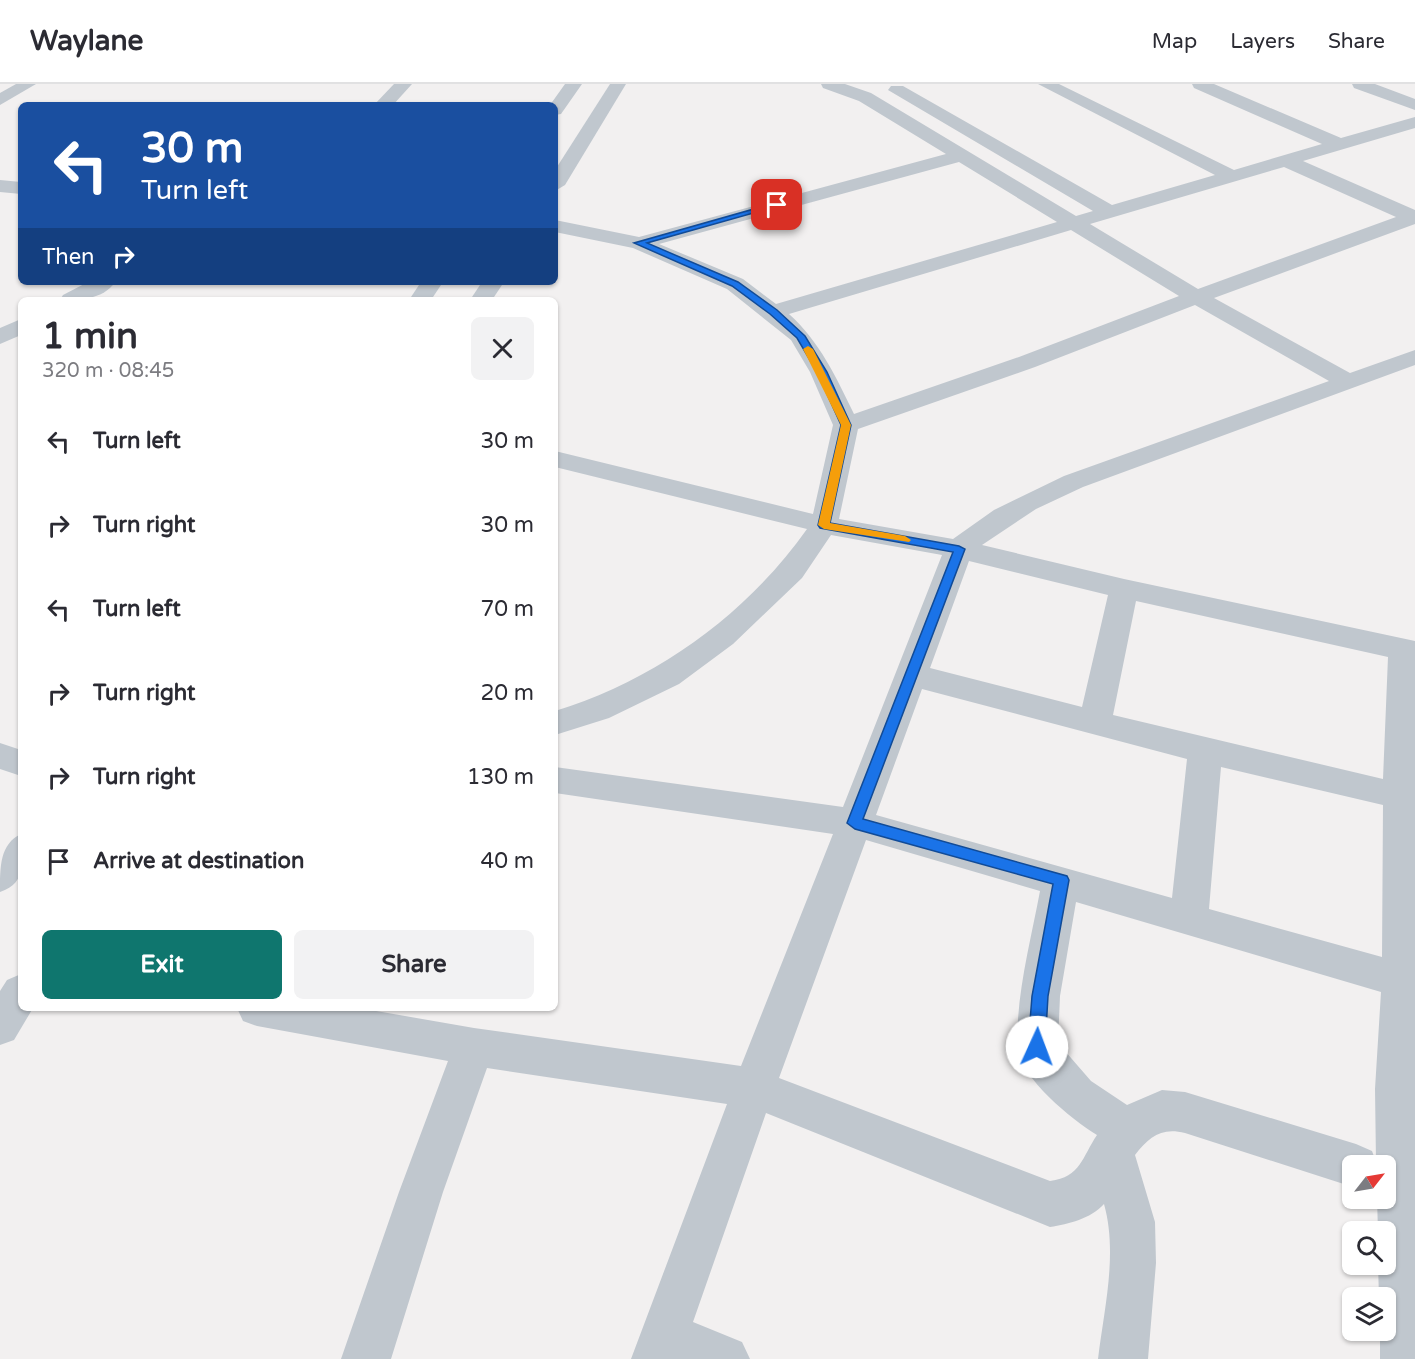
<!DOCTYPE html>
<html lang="en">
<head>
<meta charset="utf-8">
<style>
  :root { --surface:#fff; --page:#f2f2f3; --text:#2b2b33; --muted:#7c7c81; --line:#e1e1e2; --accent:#0f766e }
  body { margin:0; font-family:"Varela Round",sans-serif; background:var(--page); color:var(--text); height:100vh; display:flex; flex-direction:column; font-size:22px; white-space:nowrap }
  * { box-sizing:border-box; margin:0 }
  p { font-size:20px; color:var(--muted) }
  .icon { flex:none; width:33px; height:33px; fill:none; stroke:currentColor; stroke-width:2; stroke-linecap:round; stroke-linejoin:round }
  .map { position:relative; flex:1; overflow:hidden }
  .details { position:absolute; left:18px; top:213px; width:540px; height:714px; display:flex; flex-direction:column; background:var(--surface); border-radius:9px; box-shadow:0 2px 4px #0004 }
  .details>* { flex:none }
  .guide { position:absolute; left:18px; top:18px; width:540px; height:183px; border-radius:9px; box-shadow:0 2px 4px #0004; background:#1a4fa0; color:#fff; overflow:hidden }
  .needle { width:39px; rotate:59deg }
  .buttons { position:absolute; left:1342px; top:1071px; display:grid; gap:12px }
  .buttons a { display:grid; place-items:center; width:54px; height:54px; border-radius:9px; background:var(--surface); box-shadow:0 2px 4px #0004; font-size:30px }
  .pin { position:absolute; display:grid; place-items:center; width:51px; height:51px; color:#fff; margin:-26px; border-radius:12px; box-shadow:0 3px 9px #0006 }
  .me { position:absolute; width:66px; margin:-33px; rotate:2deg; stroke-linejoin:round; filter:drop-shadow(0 0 4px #0008) }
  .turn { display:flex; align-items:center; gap:21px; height:126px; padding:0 24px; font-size:27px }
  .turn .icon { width:78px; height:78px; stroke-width:2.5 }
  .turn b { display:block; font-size:42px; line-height:51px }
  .then { display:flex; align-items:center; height:57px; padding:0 24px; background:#0003; gap:12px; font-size:22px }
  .round { display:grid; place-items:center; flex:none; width:63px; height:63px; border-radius:9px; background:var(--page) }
  .head { display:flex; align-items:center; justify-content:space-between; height:102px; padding:0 24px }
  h1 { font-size:36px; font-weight:700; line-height:45px }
  .cta { display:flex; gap:12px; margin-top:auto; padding:12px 24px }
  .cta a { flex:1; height:69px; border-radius:9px; background:var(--accent); color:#fff; font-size:24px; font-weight:700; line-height:69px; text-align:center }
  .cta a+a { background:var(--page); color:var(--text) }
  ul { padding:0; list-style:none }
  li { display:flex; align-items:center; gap:18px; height:84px; padding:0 24px }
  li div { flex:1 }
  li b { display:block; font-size:22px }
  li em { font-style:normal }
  header { display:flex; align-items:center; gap:36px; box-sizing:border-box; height:84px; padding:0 30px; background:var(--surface); border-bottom:2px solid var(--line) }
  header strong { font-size:28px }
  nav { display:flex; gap:33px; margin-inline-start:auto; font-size:21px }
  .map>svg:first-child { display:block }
</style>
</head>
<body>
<header>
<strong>Waylane</strong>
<nav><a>Map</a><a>Layers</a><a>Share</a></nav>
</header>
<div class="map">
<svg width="1415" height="1275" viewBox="0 0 1415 1275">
  <rect width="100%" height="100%" fill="#f2f0f0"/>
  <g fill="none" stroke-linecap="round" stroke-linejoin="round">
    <g fill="#c0c7ce" fill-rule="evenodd">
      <path d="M 16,0 L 36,0 L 0,21 L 0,9 Z"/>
      <path d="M 394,0 L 412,0 L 393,21 L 374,21 Z"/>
      <path d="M 565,0 L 582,0 L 561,30 L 555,31 L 555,21 L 550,21 Z"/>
      <path d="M 610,0 L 626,0 L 565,101 L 555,107 L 555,86 Z"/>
      <path d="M 821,0 L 845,0 L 871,9 L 1076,132 L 1093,127 L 888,6 L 891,2 L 903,2 L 1112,121 L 1215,91 L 1038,0 L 1059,0 L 1234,86 L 1322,60 L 1194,4 L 1192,0 L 1214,0 L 1341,54 L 1415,33 L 1415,44 L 1303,77 L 1415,126 L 1415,140 L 1214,214 L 1350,289 L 1415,266 L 1415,281 L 1083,403 L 1036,425 L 982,461 L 1124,495 L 1415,557 L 1415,1275 L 1380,1275 L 1380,1246 L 1386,1246 L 1386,1214 L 1379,1214 L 1378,1180 L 1386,1180 L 1386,1148 L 1378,1148 L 1377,1114 L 1386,1114 L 1386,1082 L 1353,1082 L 1353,1103 L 1185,1049 C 1161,1043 1149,1053 1135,1071 L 1155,1138 L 1156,1179 L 1148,1275 L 1098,1275 C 1104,1225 1118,1170 1104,1120 C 1090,1135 1069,1140 1050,1143 L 766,1029 L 693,1238 L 742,1258 L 750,1275 L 631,1275 L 727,1020 L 487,984 L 443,1108 L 391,1275 L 341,1275 L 399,1108 L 448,977 L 257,942 L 243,937 L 237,924 L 359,924 L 474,944 L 741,982 L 833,750 L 555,709 L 555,683 L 843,723 L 942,471 L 831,451 L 802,494 L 733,560 L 679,600 L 609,634 L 555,651 L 555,627 C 656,596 746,531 807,445 L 555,383 L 555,367 L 813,430 L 833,341 L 810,288 L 791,256 L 727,205 L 633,164 L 555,148 L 555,136 L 639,153 L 946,70 L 859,17 L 823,4 ZM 959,78 L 1057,138 L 776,220 L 743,195 L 659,160 ZM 1284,83 L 1396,133 L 1198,205 L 1090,140 ZM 1071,146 L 1179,212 L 1019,273 L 854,330 C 836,293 820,258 789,230 ZM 1195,221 L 1329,297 L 1064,392 L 994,426 L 953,455 L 839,435 L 858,345 L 1035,283 ZM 969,477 L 1108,511 L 1082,623 L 930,584 ZM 1136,517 L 1388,573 L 1383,695 L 1113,631 ZM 922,605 L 1187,675 L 1172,814 L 876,731 ZM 1221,683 L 1383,721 L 1382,873 L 1209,825 ZM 866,756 L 1040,807 C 1032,850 1021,892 1018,935 C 1018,944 1015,955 1016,963 C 1022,995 1071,1035 1097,1051 C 1082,1073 1081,1093 1050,1097 L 779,994 ZM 1076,818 L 1381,908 L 1375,1005 L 1376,1078 L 1372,1067 L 1356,1060 L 1185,1008 L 1162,1006 L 1127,1021 L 1091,997 L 1058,959 L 1060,912 Z"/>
      <path d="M 1352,0 L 1375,0 L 1415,15 L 1415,26 L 1354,4 Z"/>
      <path d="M 0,96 L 21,98 L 21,110 L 0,108 Z"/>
      <path d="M 88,198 L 115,198 C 103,216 79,216 60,216 L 63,211 Z"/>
      <path d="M 421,198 L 443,198 L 431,216 L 409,216 Z"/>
      <path d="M 482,198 L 504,198 L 492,216 L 470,216 Z"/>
      <path d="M 21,235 L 21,251 L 0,260 L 0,244 Z"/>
      <path d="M 0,659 L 21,666 L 21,692 L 0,685 Z"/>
      <path d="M 21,750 C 21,776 29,798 0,808 C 0,782 0,760 21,750 Z"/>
      <path d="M 21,890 L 21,924 L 33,924 L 14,956 L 0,961 L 0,907 L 7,896 Z"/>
    </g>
  </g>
  <path fill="#1a73e8" stroke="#114b97" stroke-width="1.5" d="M 775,119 L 782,121 L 647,159 L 738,198 L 777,226 L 805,252 L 827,288 L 851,341 L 830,439 L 959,462 L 965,465 L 863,735 L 1067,792 L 1069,796 L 1048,912 L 1045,963 L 1043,969 L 1037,971 L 1031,969 L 1028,963 L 1032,912 L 1053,800 L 855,745 L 847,739 L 953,468 L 820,444 L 818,441 L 841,341 L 817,288 L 797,254 L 770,230 L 732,202 L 634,159 Z"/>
  <path fill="#f59e0b" d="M 808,262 L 813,265 L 851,341 L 830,439 L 905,452 L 911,456 L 909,458 L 824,445 L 818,441 L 841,341 L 803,265 Z"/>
</svg>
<div class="buttons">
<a><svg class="needle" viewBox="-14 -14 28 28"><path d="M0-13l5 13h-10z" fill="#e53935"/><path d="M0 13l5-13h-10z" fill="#7c7c81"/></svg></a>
<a><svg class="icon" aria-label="search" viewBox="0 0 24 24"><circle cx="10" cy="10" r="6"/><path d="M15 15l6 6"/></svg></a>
<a><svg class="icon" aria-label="layers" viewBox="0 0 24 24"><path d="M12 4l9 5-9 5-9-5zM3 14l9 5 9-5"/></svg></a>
</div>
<div class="pin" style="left:777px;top:121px;background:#d93025"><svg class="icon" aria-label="arrive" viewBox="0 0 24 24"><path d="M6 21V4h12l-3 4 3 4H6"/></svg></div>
<svg class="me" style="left:1037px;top:963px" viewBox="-20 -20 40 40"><circle r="19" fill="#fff"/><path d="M0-13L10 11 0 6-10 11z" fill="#1a73e8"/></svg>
<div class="guide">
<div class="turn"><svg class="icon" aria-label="left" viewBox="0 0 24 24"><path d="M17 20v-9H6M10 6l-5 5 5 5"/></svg><div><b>30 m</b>Turn left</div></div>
<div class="then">Then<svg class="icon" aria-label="right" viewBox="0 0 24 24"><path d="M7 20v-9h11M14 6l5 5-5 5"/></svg></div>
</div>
<section class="details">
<div class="head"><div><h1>1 min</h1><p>320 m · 08:45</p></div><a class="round"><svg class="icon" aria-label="close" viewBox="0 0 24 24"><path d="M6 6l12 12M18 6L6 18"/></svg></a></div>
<ul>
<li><svg class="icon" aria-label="left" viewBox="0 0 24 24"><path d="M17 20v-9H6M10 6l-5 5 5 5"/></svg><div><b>Turn left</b></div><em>30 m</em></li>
<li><svg class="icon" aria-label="right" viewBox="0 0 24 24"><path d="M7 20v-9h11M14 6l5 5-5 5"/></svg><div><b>Turn right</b></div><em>30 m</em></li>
<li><svg class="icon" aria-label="left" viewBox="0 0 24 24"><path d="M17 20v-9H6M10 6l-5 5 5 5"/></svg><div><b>Turn left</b></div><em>70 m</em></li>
<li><svg class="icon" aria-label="right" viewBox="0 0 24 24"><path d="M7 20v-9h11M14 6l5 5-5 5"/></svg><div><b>Turn right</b></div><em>20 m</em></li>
<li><svg class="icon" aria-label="right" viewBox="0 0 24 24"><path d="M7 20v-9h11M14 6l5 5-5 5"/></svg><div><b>Turn right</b></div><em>130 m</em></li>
<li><svg class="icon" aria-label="arrive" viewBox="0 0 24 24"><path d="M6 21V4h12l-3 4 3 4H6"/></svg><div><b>Arrive at destination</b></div><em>40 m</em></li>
</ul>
<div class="cta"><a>Exit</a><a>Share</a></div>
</section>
</div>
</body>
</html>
